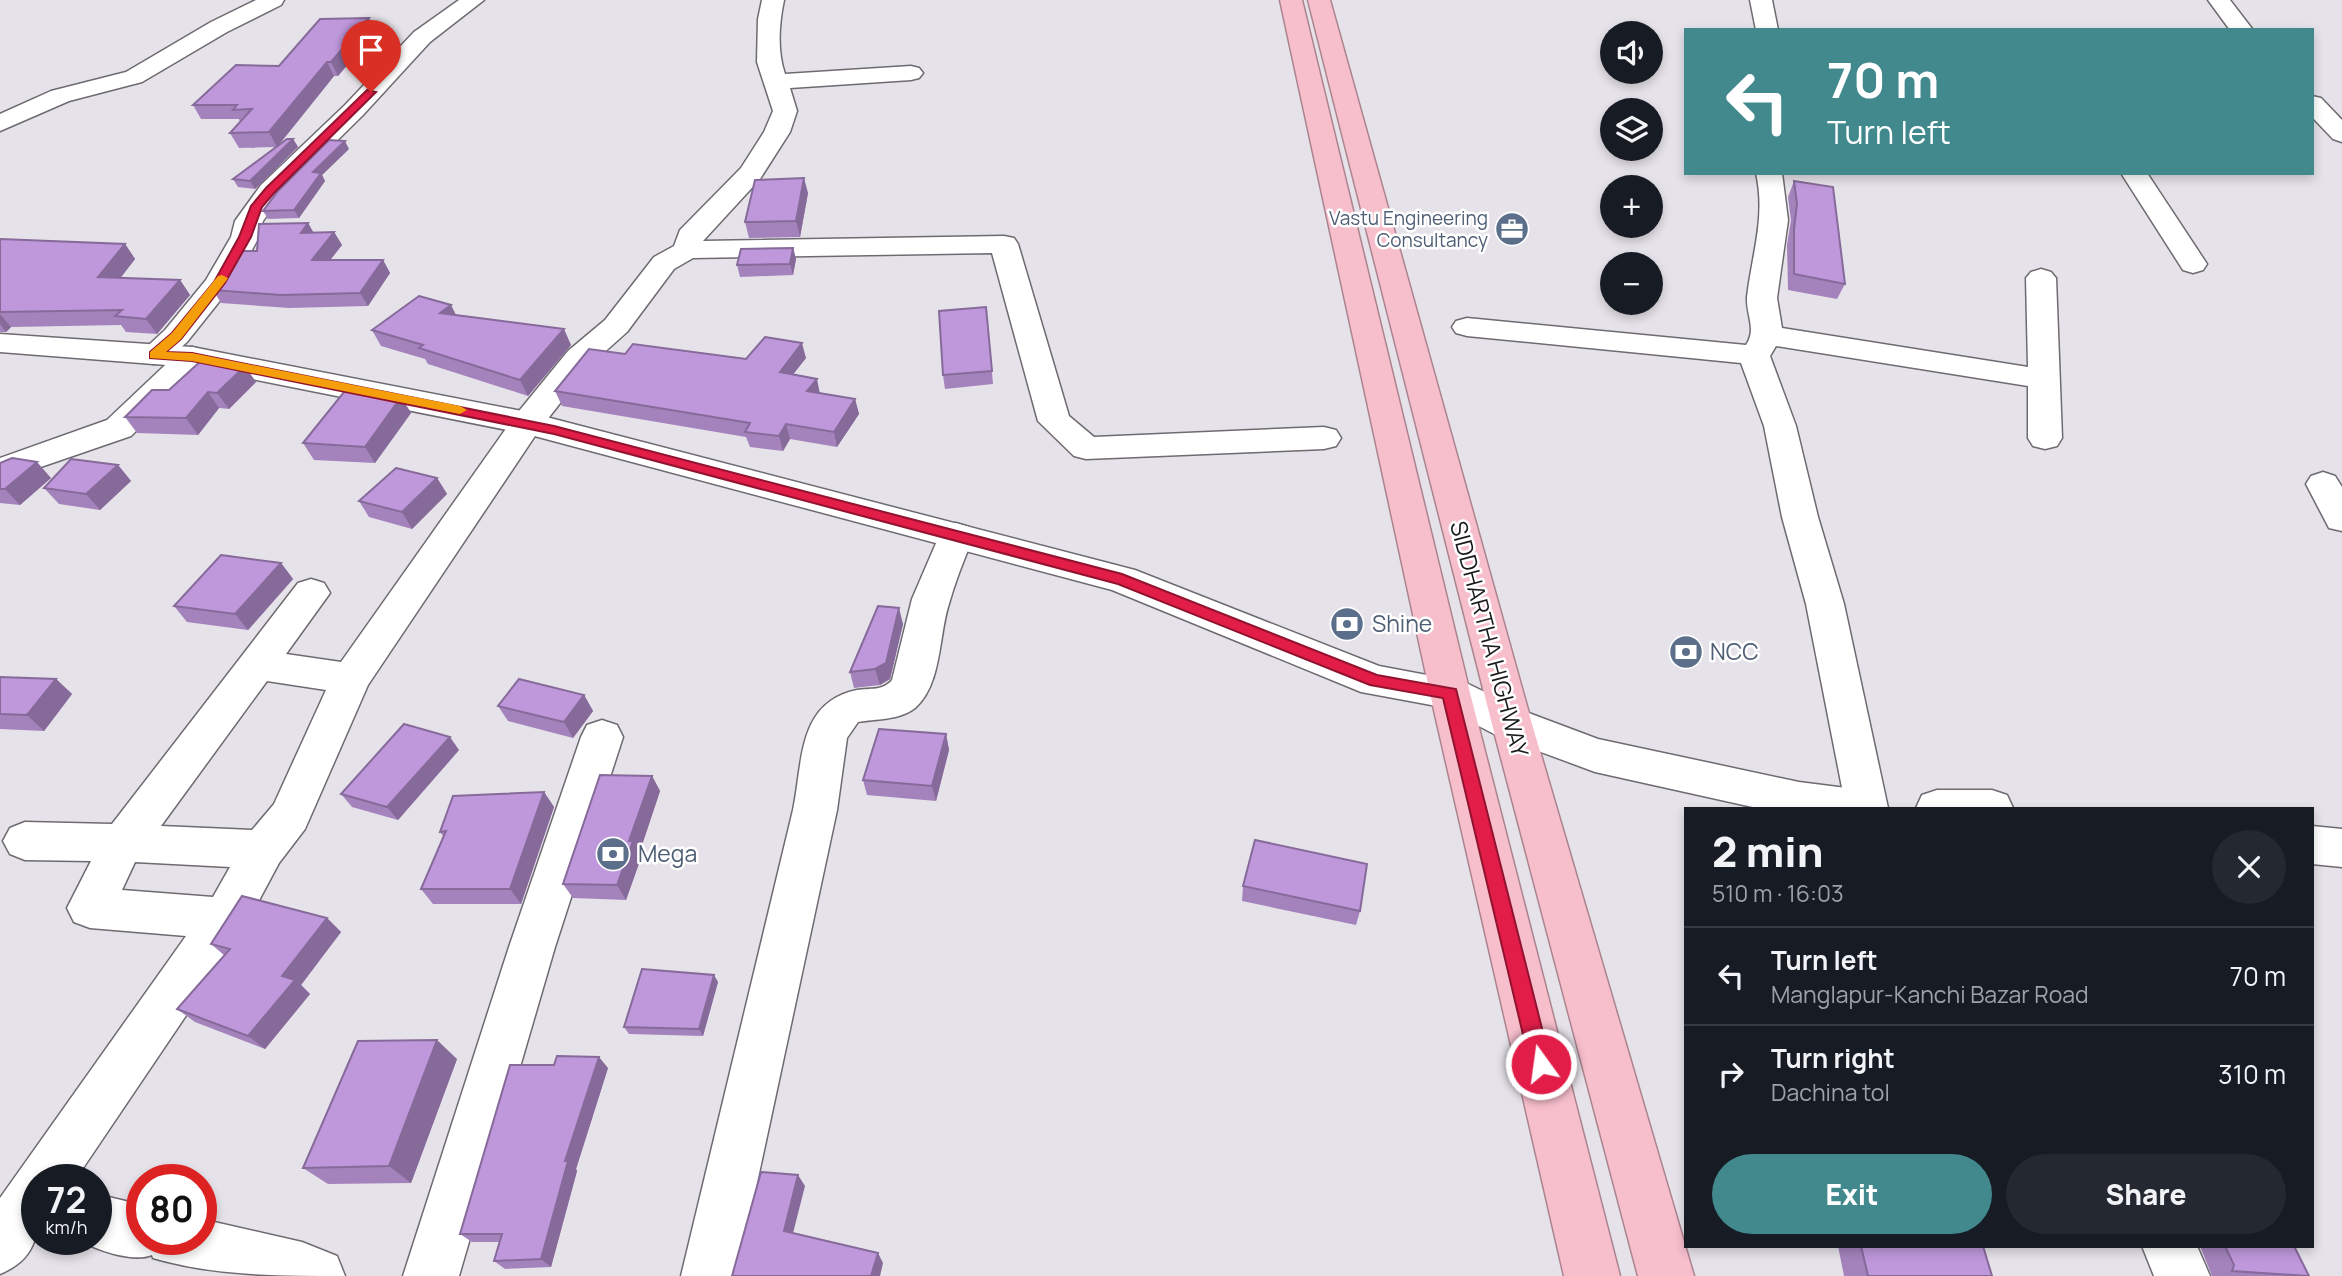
<!DOCTYPE html>
<html lang="en">
<head>
<meta charset="utf-8">
<style>
  :root { --surface:#171b24; --page:#242831; --text:#f1f3f6; --muted:#9ea1a6; --line:#363941; --accent:#42898e }
  body { margin:0; font-family:Manrope,sans-serif; background:var(--page); color:var(--text); height:100vh; display:flex; flex-direction:column; font-size:26px; white-space:nowrap }
  * { box-sizing:border-box; margin:0 }
  p { font-size:23px; color:var(--muted) }
  .icon { flex:none; width:38px; height:38px; fill:none; stroke:currentColor; stroke-width:2; stroke-linecap:round; stroke-linejoin:round }
  .map { position:relative; flex:1; overflow:hidden }
  .side { position:absolute; left:1684px; top:807px; width:630px; height:441px; display:flex; flex-direction:column; background:var(--surface); border-radius:0px; box-shadow:0 4px 10px #0003 }
  .side>* { flex:none }
  .hud { position:absolute; left:1684px; top:28px; width:630px; height:147px; border-radius:0px; box-shadow:0 4px 10px #0003; background:#42898e; color:#fff; overflow:hidden }
  .buttons { position:absolute; left:1600px; top:21px; display:grid; gap:14px }
  .buttons a { display:grid; place-items:center; width:63px; height:63px; border-radius:50%; background:var(--surface); box-shadow:0 4px 10px #0003; font-size:35px }
  .speed { position:absolute; left:21px; top:1164px; display:flex; gap:14px; font-size:35px; font-weight:700; text-align:center }
  .speed>* { display:grid; place-content:center; width:91px; height:91px; border-radius:50%; background:var(--surface); box-shadow:0 4px 10px #0003; line-height:1 }
  .speed small { font-size:18px; font-weight:400 }
  .speed .limit { border:10px solid #d22; background:#fff; color:#111 }
  .pin { position:absolute; display:grid; place-items:center; width:60px; height:60px; color:#fff; margin:-72px -30px; border-radius:50% 50% 50% 0; rotate:-45deg; box-shadow:0 0 7px #0007 }
  .pin .icon { rotate:45deg }
  .me { position:absolute; width:77px; margin:-38px; rotate:346deg; stroke-linejoin:round; filter:drop-shadow(0 0 5px #0008) }
  .turn { display:flex; align-items:center; gap:24px; height:147px; padding:0 28px; font-size:32px }
  .turn .icon { width:91px; height:91px; stroke-width:2.5 }
  .turn b { display:block; font-size:49px; line-height:60px }
  .round { display:grid; place-items:center; flex:none; width:74px; height:74px; border-radius:37px; background:var(--page) }
  .summary { display:flex; align-items:center; justify-content:space-between; height:119px; padding:0 28px }
  h1 { font-size:42px; font-weight:800; line-height:52px }
  .cta { display:flex; gap:14px; margin-top:auto; padding:14px 28px }
  .cta a { flex:1; height:80px; border-radius:42px; background:var(--accent); color:#fff; font-size:28px; font-weight:800; line-height:80px; text-align:center }
  .cta a+a { background:var(--page); color:var(--text) }
  ul { padding:0; list-style:none }
  li { display:flex; align-items:center; gap:21px; height:98px; padding:0 28px; border-top:2px solid var(--line) }
  li div { flex:1 }
  li b { display:block; font-size:26px }
  li em { font-style:normal }
  .map>svg:first-child { display:block }
</style>
</head>
<body>
<div class="map">
<svg width="2342" height="1276" viewBox="0 0 2342 1276">
  <rect width="100%" height="100%" fill="#e6e2e9"/>
  <g fill="none" stroke-linecap="round" stroke-linejoin="round">
    <g stroke="#6e6a71" stroke-width="3">
      <g id="street">
        <path d="M 256,0 L 284,0 L 281,5 L 227,32 L 142,82 L 69,101 L 0,131 L 0,114 L 51,91 L 126,72 L 211,22 Z"/>
        <path d="M 459,0 L 484,0 L 430,42 L 363,115 L 280,197 L 263,221 L 259,237 L 234,283 L 187,342 L 165,362 L 154,364 L 143,362 L 138,355 L 165,330 L 206,280 L 231,237 L 235,221 L 261,185 L 345,105 L 414,32 Z"/>
        <path d="M 762,0 L 784,0 C 779,24 777,51 785,74 L 911,66 L 919,68 L 923,73 L 919,78 L 911,80 L 790,88 L 797,111 L 790,132 L 760,179 L 703,241 L 1004,236 L 1014,238 L 1018,244 L 1069,416 L 1094,437 L 1324,427 L 1336,430 L 1341,438 L 1336,446 L 1324,449 L 1086,459 L 1074,456 L 1038,421 L 992,253 L 693,258 L 674,269 L 627,332 L 590,365 L 539,430 L 368,685 L 305,829 L 279,863 L 241,934 L 75,1180 L 37,1180 C 37,1221 46,1255 0,1274 L 0,1198 L 186,936 L 90,928 L 74,922 L 67,908 L 91,861 L 25,860 L 10,854 L 3,841 L 10,828 L 25,822 L 112,824 L 298,583 L 311,579 L 324,583 L 330,593 L 286,654 L 341,662 L 515,416 L 568,351 L 605,320 L 654,257 L 674,246 L 680,230 L 741,168 L 764,132 L 773,111 L 757,62 L 758,19 ZM 267,681 L 326,690 L 274,804 L 252,830 L 161,826 ZM 135,862 L 230,867 L 213,897 L 122,890 Z"/>
        <path d="M 1750,0 L 1772,0 L 1778,30 L 1756,30 Z"/>
        <path d="M 2208,0 L 2230,0 L 2253,30 L 2230,30 Z"/>
        <path d="M 2312,96 L 2321,98 L 2342,120 L 2342,142 L 2333,139 L 2312,117 Z"/>
        <path d="M 1756,173 L 1782,173 L 1788,220 L 1777,298 L 1782,328 L 2028,367 L 2026,278 L 2031,272 L 2041,269 L 2051,272 L 2056,278 L 2062,438 L 2057,446 L 2045,449 L 2033,446 L 2028,438 L 2028,386 L 1776,346 L 1770,356 L 1796,426 L 1818,517 L 1844,604 L 1888,808 L 1846,808 L 1806,604 L 1782,517 L 1764,426 L 1741,363 L 1467,336 L 1456,333 L 1452,327 L 1456,321 L 1467,318 L 1746,345 C 1757,329 1746,315 1747,297 C 1752,254 1766,217 1756,173 Z"/>
        <path d="M 2121,173 L 2147,173 L 2207,264 L 2203,270 L 2193,273 L 2183,270 Z"/>
        <path d="M 192,347 L 203,350 L 208,357 L 203,364 L 131,436 L 0,481 L 0,458 L 107,420 L 181,350 Z"/>
        <path d="M 2323,472 L 2335,476 L 2342,487 L 2342,531 L 2329,528 L 2306,484 L 2311,476 Z"/>
        <path d="M 956,523 L 969,527 L 974,536 C 964,559 955,582 948,607 C 939,637 941,686 915,708 C 900,720 876,719 858,722 L 847,738 L 837,810 L 737,1276 L 681,1276 L 793,810 C 803,763 797,702 857,690 C 870,688 883,691 892,680 L 912,599 L 943,527 Z"/>
        <path d="M 602,720 L 617,725 L 623,737 L 555,947 L 459,1276 L 403,1276 L 509,947 L 581,737 L 587,725 Z"/>
        <path d="M 96,1194 L 142,1205 L 142,1239 L 201,1239 L 201,1219 L 302,1242 L 337,1256 L 345,1276 C 280,1276 214,1276 153,1258 L 152,1255 C 132,1263 94,1249 77,1239 L 96,1239 Z"/>
        <path d="M 2142,1246 L 2197,1246 L 2210,1276 L 2154,1276 Z"/>
      </g>
    </g>
    <g stroke="#6e6a71" stroke-width="3">
      <g id="secondary">
        <path d="M 0,334 L 192,347 L 527,412 L 1135,570 L 1379,666 L 1464,682 L 1526,712 L 1598,739 L 1799,782 L 1862,790 L 1877,795 L 1883,808 L 1757,808 L 1595,772 L 1498,736 L 1442,707 L 1361,692 L 1112,590 L 527,434 L 192,367 L 0,352 Z"/>
        <path d="M 1937,790 L 1992,790 L 2007,795 L 2013,808 L 1916,808 L 1922,795 Z"/>
        <path d="M 2312,826 L 2342,829 L 2342,867 L 2312,864 Z"/>
      </g>
    </g>
    <g stroke="#aa848e" stroke-width="3">
      <g id="highway">
        <path d="M 1280,0 L 1302,0 L 1470,693 L 1620,1276 L 1564,1276 L 1430,693 Z"/>
        <path d="M 1308,0 L 1330,0 L 1532,724 L 1694,1276 L 1638,1276 L 1492,724 Z"/>
      </g>
    </g>
    <use href="#street" fill="#fff" fill-rule="evenodd"/>
    <use href="#secondary" fill="#fff" fill-rule="evenodd"/>
    <use href="#highway" fill="#f7becc" fill-rule="evenodd"/>
  </g>
  <g fill="#a483bd">
    <path d="M 375,32 L 338,76 L 334,76 L 278,146 L 293,139 L 298,147 L 255,189 L 238,187 L 233,179 L 276,147 L 239,148 L 230,133 L 240,122 L 239,119 L 201,119 L 193,105 L 279,66 Z"/>
    <path d="M 349,149 L 322,175 L 325,181 L 299,218 L 268,219 L 263,211 Z"/>
    <path d="M 1794,181 L 1845,284 L 1837,299 L 1788,290 L 1787,245 L 1791,220 L 1788,197 Z"/>
    <path d="M 808,193 L 800,237 L 749,238 L 745,222 Z"/>
    <path d="M 308,223 L 314,233 L 334,232 L 342,245 L 330,260 L 383,260 L 390,273 L 368,306 L 289,308 L 221,303 L 213,290 L 257,251 Z"/>
    <path d="M 0,239 L 125,244 L 135,259 L 120,278 L 180,280 L 190,295 L 157,334 L 126,332 L 121,325 L 11,327 L 6,332 L 0,332 Z"/>
    <path d="M 793,248 L 796,259 L 793,275 L 740,277 L 737,265 Z"/>
    <path d="M 986,307 L 993,384 L 945,389 L 943,375 Z"/>
    <path d="M 457,315 L 571,345 L 528,396 L 428,364 L 425,359 L 381,346 L 372,330 Z"/>
    <path d="M 625,354 L 746,359 L 806,358 L 793,374 L 820,393 L 855,399 L 859,414 L 837,447 L 790,439 L 783,451 L 750,447 L 746,437 L 562,406 L 555,391 Z"/>
    <path d="M 256,382 L 229,409 L 219,408 L 198,435 L 137,433 L 125,417 L 169,390 Z"/>
    <path d="M 401,397 L 411,413 L 375,463 L 314,460 L 303,443 Z"/>
    <path d="M 0,463 L 51,478 L 20,505 L 0,503 Z"/>
    <path d="M 118,465 L 131,481 L 100,510 L 59,504 L 44,488 Z"/>
    <path d="M 437,478 L 447,494 L 412,529 L 369,517 L 359,501 Z"/>
    <path d="M 281,563 L 293,579 L 248,630 L 187,622 L 174,606 Z"/>
    <path d="M 903,624 L 890,679 L 880,685 L 854,688 L 850,672 Z"/>
    <path d="M 0,677 L 56,679 L 72,694 L 44,731 L 0,729 Z"/>
    <path d="M 584,695 L 593,711 L 573,738 L 508,721 L 498,706 Z"/>
    <path d="M 946,734 L 949,750 L 936,801 L 867,795 L 863,780 Z"/>
    <path d="M 459,750 L 398,820 L 352,807 L 341,794 Z"/>
    <path d="M 652,776 L 660,791 L 640,851 L 642,855 L 626,900 L 573,898 L 563,884 Z"/>
    <path d="M 544,792 L 554,807 L 521,904 L 433,904 L 421,889 L 444,837 L 440,832 Z"/>
    <path d="M 1243,886 L 1360,911 L 1356,925 L 1242,901 Z"/>
    <path d="M 327,918 L 341,932 L 301,985 L 310,994 L 265,1049 L 195,1022 L 177,1009 L 225,956 L 211,944 Z"/>
    <path d="M 718,982 L 703,1036 L 629,1034 L 624,1027 Z"/>
    <path d="M 457,1059 L 411,1183 L 328,1184 L 303,1168 Z"/>
    <path d="M 608,1068 L 576,1169 L 577,1171 L 551,1267 L 505,1269 L 494,1261 L 500,1242 L 472,1242 L 460,1234 Z"/>
    <path d="M 1838,1246 L 1983,1246 L 1992,1276 L 1844,1276 Z"/>
    <path d="M 2200,1246 L 2294,1246 L 2308,1276 L 2212,1276 Z"/>
  </g>
  <g fill="#866a9a">
    <path d="M 369,18 L 375,32 L 338,76 L 331,62 Z"/>
    <path d="M 327,62 L 334,76 L 277,147 L 269,132 Z"/>
    <path d="M 293,139 L 298,147 L 255,189 L 250,181 Z"/>
    <path d="M 345,141 L 349,149 L 322,175 L 325,181 L 299,218 L 294,210 L 313,172 Z"/>
    <path d="M 804,178 L 808,193 L 800,237 L 796,221 Z"/>
    <path d="M 308,223 L 315,236 L 301,233 Z"/>
    <path d="M 334,232 L 342,245 L 320,273 L 312,260 Z"/>
    <path d="M 125,244 L 135,259 L 109,293 L 98,277 Z"/>
    <path d="M 793,248 L 796,259 L 793,275 L 790,264 Z"/>
    <path d="M 383,260 L 390,273 L 368,306 L 360,293 Z"/>
    <path d="M 180,280 L 190,295 L 157,334 L 146,319 Z"/>
    <path d="M 451,305 L 459,321 L 440,313 Z"/>
    <path d="M 0,314 L 11,327 L 6,332 L 0,324 Z"/>
    <path d="M 564,329 L 571,345 L 528,396 L 520,380 Z"/>
    <path d="M 802,343 L 806,358 L 784,386 L 780,372 Z"/>
    <path d="M 245,366 L 256,382 L 229,409 L 217,393 Z"/>
    <path d="M 817,379 L 820,394 L 807,391 Z"/>
    <path d="M 208,392 L 219,408 L 198,435 L 186,418 Z"/>
    <path d="M 401,397 L 411,413 L 375,463 L 365,447 Z"/>
    <path d="M 855,399 L 859,414 L 837,447 L 834,432 Z"/>
    <path d="M 786,424 L 790,439 L 783,451 L 779,436 Z"/>
    <path d="M 37,462 L 51,478 L 20,505 L 5,489 Z"/>
    <path d="M 118,465 L 131,481 L 100,510 L 86,494 Z"/>
    <path d="M 437,478 L 447,494 L 412,529 L 402,512 Z"/>
    <path d="M 281,563 L 293,579 L 248,630 L 235,614 Z"/>
    <path d="M 899,608 L 903,624 L 890,679 L 880,685 L 875,669 Z"/>
    <path d="M 56,679 L 72,694 L 44,731 L 27,715 Z"/>
    <path d="M 584,695 L 593,711 L 573,738 L 564,722 Z"/>
    <path d="M 946,734 L 949,750 L 936,801 L 932,786 Z"/>
    <path d="M 450,737 L 459,750 L 398,820 L 387,807 Z"/>
    <path d="M 652,776 L 660,791 L 640,851 L 642,855 L 626,900 L 617,885 L 629,841 Z"/>
    <path d="M 544,792 L 554,807 L 521,904 L 510,889 Z"/>
    <path d="M 327,918 L 341,932 L 301,985 L 310,994 L 265,1049 L 248,1036 L 282,976 Z"/>
    <path d="M 714,975 L 718,982 L 703,1036 L 699,1029 Z"/>
    <path d="M 437,1040 L 457,1059 L 411,1183 L 389,1166 Z"/>
    <path d="M 599,1057 L 608,1068 L 576,1169 L 577,1171 L 551,1267 L 541,1259 L 565,1161 Z"/>
    <path d="M 798,1175 L 805,1186 L 791,1241 L 784,1231 Z"/>
    <path d="M 878,1253 L 883,1263 L 880,1276 L 871,1276 Z"/>
  </g>
  <g fill="#bf98dc" stroke="#866a9a" stroke-width="2">
    <path d="M 369,18 L 331,62 L 327,62 L 269,132 L 230,133 L 252,109 L 233,110 L 237,105 L 193,105 L 236,65 L 279,66 L 320,19 Z"/>
    <path d="M 287,139 L 293,139 L 250,181 L 233,179 Z"/>
    <path d="M 329,140 L 345,141 L 313,172 L 321,173 L 294,210 L 263,211 L 278,191 Z"/>
    <path d="M 804,178 L 796,221 L 745,222 L 755,180 Z"/>
    <path d="M 1794,181 L 1833,187 L 1845,284 L 1794,274 L 1794,229 L 1797,204 Z"/>
    <path d="M 308,223 L 301,233 L 334,232 L 312,260 L 383,260 L 360,293 L 281,295 L 213,290 L 239,251 L 257,251 L 259,224 Z"/>
    <path d="M 0,239 L 125,244 L 98,277 L 180,280 L 146,319 L 115,316 L 122,310 L 0,312 Z"/>
    <path d="M 793,248 L 790,264 L 737,265 L 741,249 Z"/>
    <path d="M 419,296 L 451,305 L 440,313 L 564,329 L 520,380 L 419,348 L 423,345 L 372,330 Z"/>
    <path d="M 986,307 L 992,371 L 943,375 L 939,311 Z"/>
    <path d="M 765,337 L 802,343 L 780,372 L 817,379 L 807,391 L 855,399 L 834,432 L 786,424 L 779,436 L 745,432 L 750,423 L 555,391 L 589,349 L 625,354 L 633,344 L 746,359 Z"/>
    <path d="M 204,358 L 245,366 L 217,393 L 208,392 L 186,418 L 125,417 L 152,390 L 169,390 Z"/>
    <path d="M 348,387 L 401,397 L 365,447 L 303,443 Z"/>
    <path d="M 12,458 L 37,462 L 5,489 L 0,489 L 0,463 Z"/>
    <path d="M 71,459 L 118,465 L 86,494 L 44,488 Z"/>
    <path d="M 396,468 L 437,478 L 402,512 L 359,501 Z"/>
    <path d="M 221,555 L 281,563 L 235,614 L 174,606 Z"/>
    <path d="M 878,606 L 899,608 L 886,663 L 875,669 L 850,672 Z"/>
    <path d="M 0,677 L 56,679 L 27,715 L 0,714 Z"/>
    <path d="M 519,679 L 584,695 L 564,722 L 498,706 Z"/>
    <path d="M 404,724 L 450,737 L 387,807 L 341,794 Z"/>
    <path d="M 879,729 L 946,734 L 932,786 L 863,780 Z"/>
    <path d="M 600,775 L 652,776 L 629,841 L 633,841 L 617,885 L 563,884 Z"/>
    <path d="M 544,792 L 510,889 L 421,889 L 446,831 L 440,832 L 453,796 Z"/>
    <path d="M 1255,840 L 1367,864 L 1360,911 L 1243,886 Z"/>
    <path d="M 242,896 L 327,918 L 282,976 L 295,980 L 248,1036 L 177,1009 L 230,949 L 211,944 Z"/>
    <path d="M 642,969 L 714,975 L 699,1029 L 624,1027 Z"/>
    <path d="M 437,1040 L 389,1166 L 303,1168 L 358,1041 Z"/>
    <path d="M 557,1056 L 599,1057 L 565,1161 L 568,1161 L 541,1259 L 494,1261 L 502,1234 L 460,1234 L 510,1065 L 554,1065 Z"/>
    <path d="M 761,1172 L 798,1175 L 784,1231 L 878,1253 L 871,1276 L 732,1276 Z"/>
    <path d="M 1861,1246 L 1983,1246 L 1992,1276 L 1868,1276 Z"/>
    <path d="M 2225,1246 L 2294,1246 L 2309,1276 L 2232,1271 L 2234,1265 Z"/>
  </g>
  <path fill="#e11d48" stroke="#92132f" stroke-width="2" d="M 367,90 L 376,92 L 274,193 L 262,207 L 251,237 L 225,283 L 181,339 L 166,352 L 192,353 L 554,426 L 1122,574 L 1377,675 L 1456,689 L 1551,1064 L 1548,1071 L 1541,1074 L 1533,1071 L 1530,1064 L 1443,698 L 1370,685 L 1118,584 L 554,434 L 192,361 L 150,358 L 150,352 L 172,333 L 214,282 L 239,237 L 251,206 L 266,188 Z"/>
  <path fill="#f59e0b" d="M 222,275 L 228,278 L 226,281 L 181,339 L 166,352 L 192,353 L 460,406 L 467,410 L 460,414 L 192,361 L 150,358 L 150,352 L 172,333 L 218,276 Z"/>
  <defs>
    <g id="office-disc" transform="scale(1.75)"><circle r="9.5" fill="#5c6f8a" stroke="#fff"/><path d="M-6-3h4V-5.5h4V-3h4V5H-6ZM-1-4.5V-3h2v-1.5ZM-6 0V1H6V0Z" fill="#fff"/></g>
    <g id="bank-disc" transform="scale(1.75)"><circle r="9.5" fill="#5c6f8a" stroke="#fff"/><path d="M-6-4H6V4H-6ZM0-2.3a2.3 2.3 0 1 0 0 4.6a2.3 2.3 0 1 0 0-4.6Z" fill="#fff"/></g>
  </defs>
  <g fill-rule="evenodd">
    <use href="#office-disc" x="1512" y="229"/>
    <use href="#bank-disc" x="1347" y="624"/>
    <use href="#bank-disc" x="1686" y="652"/>
    <use href="#bank-disc" x="613" y="854"/>
  </g>
  <g text-anchor="middle" stroke-width="5" stroke-linejoin="round" paint-order="stroke">
    <g font-size="19" fill="#4e5e75" stroke="#fff" text-anchor="end">
      <text x="1488" y="225">Vastu Engineering<tspan x="1488" dy="22">Consultancy</tspan></text>
    </g>
    <g font-size="23" fill="#4e5e75" stroke="#fff" text-anchor="start">
      <text x="1372" y="632">Shine</text>
      <text x="1710" y="660">NCC</text>
      <text x="638" y="862">Mega</text>
    </g>
    <g font-size="23" fill="#1a191c" stroke="#fff">
      <text transform="translate(1489 639) rotate(75)" y="8">SIDDHARTHA HIGHWAY</text>
    </g>
  </g>
</svg>
<div class="buttons">
<a><svg class="icon" aria-label="sound" viewBox="0 0 24 24"><path d="M4 9h4l5-4v14l-5-4H4zM17 9q2 3 0 6"/></svg></a>
<a><svg class="icon" aria-label="layers" viewBox="0 0 24 24"><path d="M12 4l9 5-9 5-9-5zM3 14l9 5 9-5"/></svg></a>
<a>+</a>
<a>−</a>
</div>
<div class="speed"><div>72<small>km/h</small></div><div class="limit">80</div></div>
<div class="pin" style="left:371px;top:92px;background:#d93025"><svg class="icon" aria-label="arrive" viewBox="0 0 24 24"><path d="M6 21V4h12l-3 4 3 4H6"/></svg></div>
<svg class="me" style="left:1541px;top:1064px" viewBox="-20 -20 40 40"><circle r="17" fill="#e11d48" stroke="#fff" stroke-width="3"/><path d="M0-11L8 9 0 5-8 9z" fill="#fff"/></svg>
<div class="hud">
<div class="turn"><svg class="icon" aria-label="left" viewBox="0 0 24 24"><path d="M17 20v-9H6M10 6l-5 5 5 5"/></svg><div><b>70 m</b>Turn left</div></div>
</div>
<section class="side">
<div class="summary"><div><h1>2 min</h1><p>510 m · 16:03</p></div><a class="round"><svg class="icon" aria-label="close" viewBox="0 0 24 24"><path d="M6 6l12 12M18 6L6 18"/></svg></a></div>
<ul>
<li><svg class="icon" aria-label="left" viewBox="0 0 24 24"><path d="M17 20v-9H6M10 6l-5 5 5 5"/></svg><div><b>Turn left</b><p>Manglapur-Kanchi Bazar Road</p></div><em>70 m</em></li>
<li><svg class="icon" aria-label="right" viewBox="0 0 24 24"><path d="M7 20v-9h11M14 6l5 5-5 5"/></svg><div><b>Turn right</b><p>Dachina tol</p></div><em>310 m</em></li>
</ul>
<div class="cta"><a>Exit</a><a>Share</a></div>
</section>
</div>
</body>
</html>
